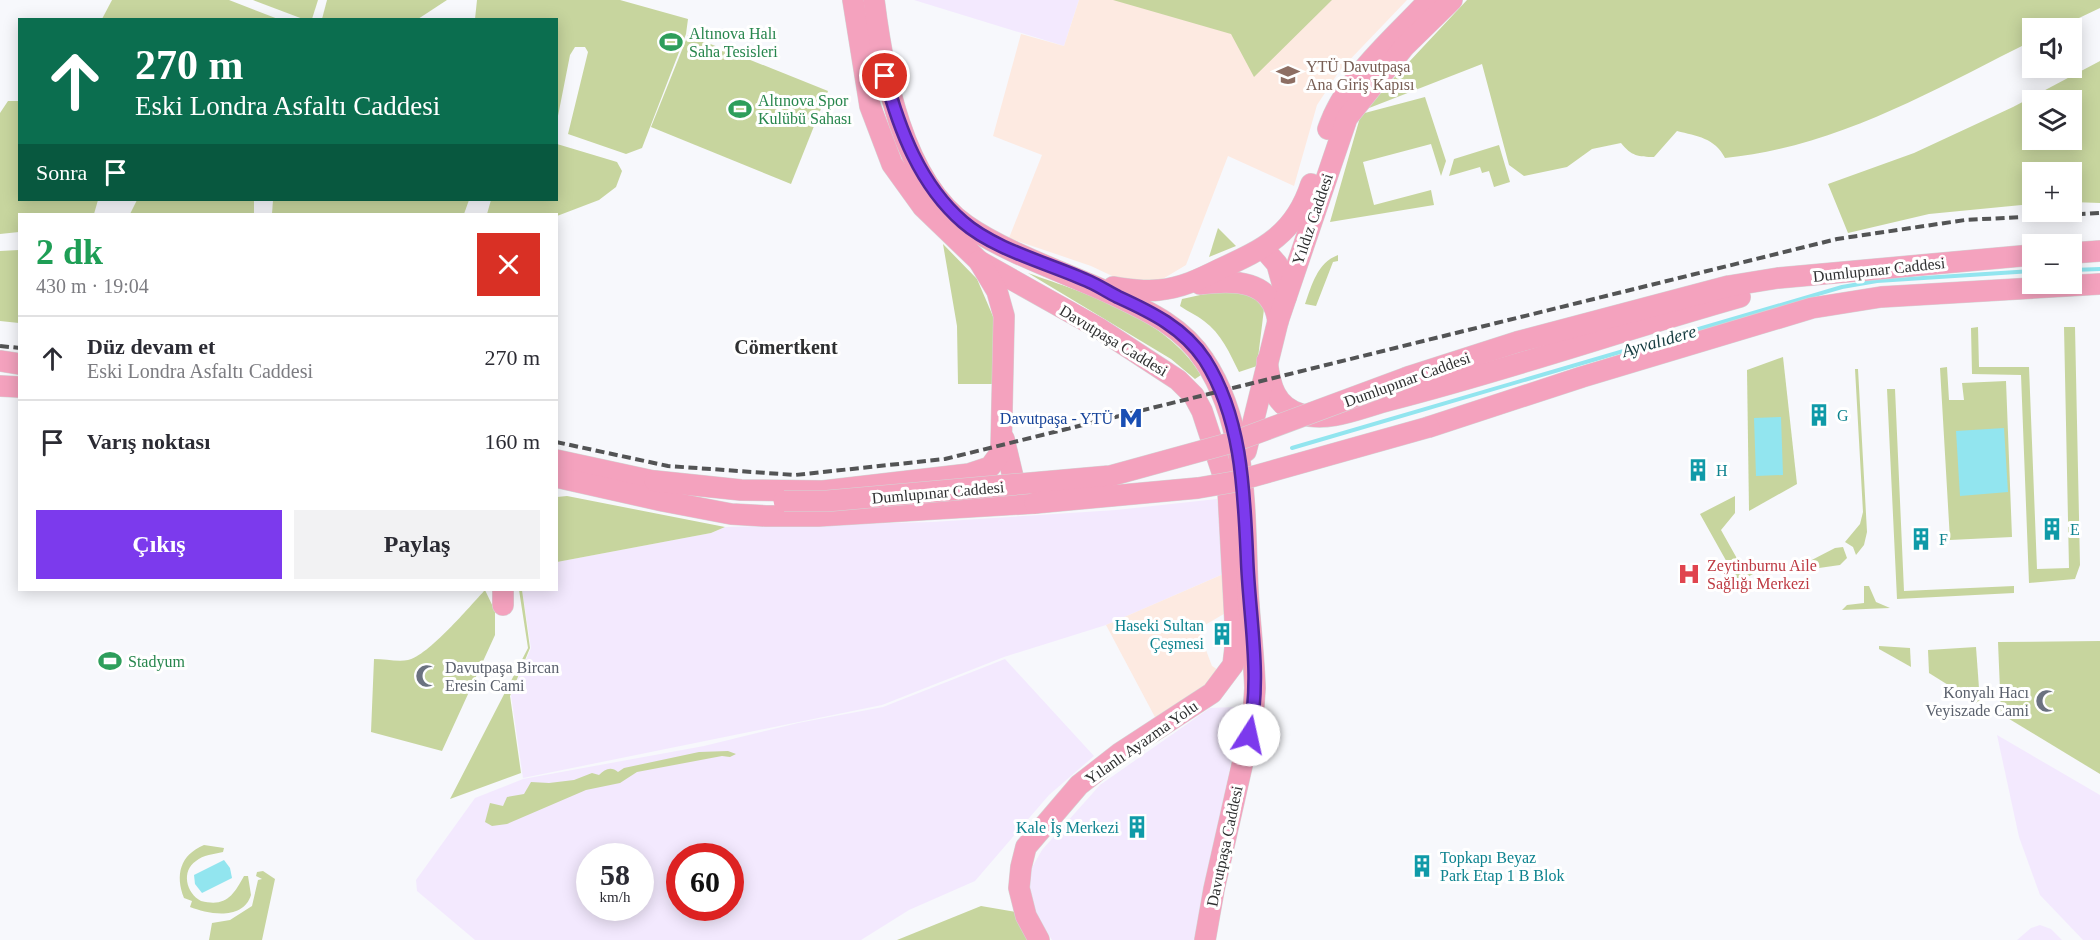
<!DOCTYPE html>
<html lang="tr">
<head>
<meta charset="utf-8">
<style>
  :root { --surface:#fff; --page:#f2f2f3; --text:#2b2b33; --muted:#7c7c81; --line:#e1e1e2; --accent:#7c3aed }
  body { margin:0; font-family:"Times New Roman",serif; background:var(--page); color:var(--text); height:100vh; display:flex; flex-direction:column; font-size:22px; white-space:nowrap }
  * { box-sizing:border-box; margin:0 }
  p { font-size:20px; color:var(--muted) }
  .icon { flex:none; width:33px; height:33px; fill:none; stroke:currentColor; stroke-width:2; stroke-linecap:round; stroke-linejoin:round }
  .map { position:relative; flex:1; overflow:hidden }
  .drawer { position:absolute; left:18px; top:213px; width:540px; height:378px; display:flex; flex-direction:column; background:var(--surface); border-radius:0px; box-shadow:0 3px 15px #0003 }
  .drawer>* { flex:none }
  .top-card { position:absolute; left:18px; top:18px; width:540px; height:183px; border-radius:0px; box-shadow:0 3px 15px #0003; background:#0b6e4f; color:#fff; overflow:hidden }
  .tools { position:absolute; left:2022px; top:18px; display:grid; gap:12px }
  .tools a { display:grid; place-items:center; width:60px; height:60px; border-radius:0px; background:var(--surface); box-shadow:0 3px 15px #0003; font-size:30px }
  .speed { position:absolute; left:576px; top:843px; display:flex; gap:12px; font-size:30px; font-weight:700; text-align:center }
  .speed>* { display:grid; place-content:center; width:78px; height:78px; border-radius:50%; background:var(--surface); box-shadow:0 3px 15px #0003; line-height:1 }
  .speed small { font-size:15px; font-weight:400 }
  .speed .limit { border:9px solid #d22; background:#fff; color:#111 }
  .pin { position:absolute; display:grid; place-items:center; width:51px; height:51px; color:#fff; margin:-26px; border:3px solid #fff; border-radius:50%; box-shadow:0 2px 6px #0007 }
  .me { position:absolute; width:66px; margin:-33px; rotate:10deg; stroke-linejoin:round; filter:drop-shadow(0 0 4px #0008) }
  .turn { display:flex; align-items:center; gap:21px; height:126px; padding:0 18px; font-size:27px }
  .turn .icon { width:78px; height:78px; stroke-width:2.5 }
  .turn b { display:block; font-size:42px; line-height:51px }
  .then { display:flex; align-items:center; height:57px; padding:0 18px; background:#0003; gap:12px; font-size:22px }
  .round { display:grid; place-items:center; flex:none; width:63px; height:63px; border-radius:0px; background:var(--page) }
  .head { display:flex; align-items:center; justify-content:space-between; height:102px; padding:0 18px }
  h1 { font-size:36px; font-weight:700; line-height:45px; color:#1e9e55 }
  .action { display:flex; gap:12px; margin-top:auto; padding:12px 18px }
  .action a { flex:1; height:69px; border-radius:0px; background:var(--accent); color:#fff; font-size:24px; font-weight:700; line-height:69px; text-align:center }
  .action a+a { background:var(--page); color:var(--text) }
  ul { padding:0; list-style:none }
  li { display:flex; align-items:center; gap:18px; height:84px; padding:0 18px; border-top:2px solid var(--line) }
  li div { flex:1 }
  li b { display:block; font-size:22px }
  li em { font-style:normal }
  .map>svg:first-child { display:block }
</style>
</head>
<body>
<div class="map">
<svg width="2100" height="940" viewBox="0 0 2100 940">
  <rect width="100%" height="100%" fill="#f7f8fc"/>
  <g fill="#f3e9fe" fill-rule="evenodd">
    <path d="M 914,0 L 1079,0 L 1064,46 Z"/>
    <path d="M 1217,499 L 1228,572 L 1106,625 L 1004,657 L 882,705 L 523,778 L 511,695 L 531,648 L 522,590 L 556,590 L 557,562 L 711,533 L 725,527 L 932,522 L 1116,510 Z"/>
    <path d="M 1005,659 L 1094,756 L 1049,795 L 975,881 L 909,910 L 861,940 L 475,940 L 417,891 L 416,880 L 475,798 L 523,779 L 704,746 L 798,723 L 883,707 ZM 590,856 L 640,856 L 640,908 L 590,908 ZM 680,856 L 730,856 L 730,908 L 680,908 Z"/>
    <path d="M 1234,707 L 1238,728 L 1195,940 L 1052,940 L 1036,914 L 1026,878 L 1042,850 L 1100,785 L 1210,708 Z"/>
    <path d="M 1997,735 L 2100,795 L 2100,940 L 2083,940 L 2040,895 L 2019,837 Z"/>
    <path d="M 2040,925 L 2051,929 L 2062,940 L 2017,940 L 2031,928 Z"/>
  </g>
  <g fill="#fdeae1">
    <path d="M 1079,0 L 1407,0 L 1340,70 L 1317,105 L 1294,186 L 1228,156 L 1186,265 L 1151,286 L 1125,282 L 1091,266 L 1009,238 L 1042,155 L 993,136 L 1021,34 L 1064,46 Z"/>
    <path d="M 1228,572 L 1229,611 L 1198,629 L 1212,666 L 1223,673 L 1205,690 L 1156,719 L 1106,625 Z"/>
  </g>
  <g fill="#c7d59e" fill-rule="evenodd">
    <path d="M 112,0 L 229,0 L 278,19 L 102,19 Z"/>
    <path d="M 253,0 L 318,0 L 312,19 L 303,19 Z"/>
    <path d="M 327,0 L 447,0 L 418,19 L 322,19 Z"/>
    <path d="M 477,0 L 620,0 L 688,19 L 686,34 L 642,148 L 626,154 L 568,134 L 588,52 L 585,47 L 575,47 L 570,55 L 557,121 L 556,20 L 475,19 Z"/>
    <path d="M 1113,0 L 1332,0 L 1254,77 L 1231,34 Z"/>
    <path d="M 1467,0 L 2100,0 L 2100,8 L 2058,28 L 2032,28 L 2032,41 C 1933,90 1837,147 1725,158 C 1715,138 1697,136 1677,131 L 1654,157 C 1639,157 1631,156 1621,143 L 1592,149 L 1567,167 L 1524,176 L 1509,165 L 1482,64 L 1364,110 Z"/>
    <path d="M 688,35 L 828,91 L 791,184 L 651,127 Z"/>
    <path d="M 2100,61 L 2100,203 L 2072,202 L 2072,172 L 2032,172 L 2032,204 L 1929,214 L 1848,233 L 1828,184 L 1914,153 L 2013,107 ZM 2032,100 L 2072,100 L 2072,140 L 2032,140 Z"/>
    <path d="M 1425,97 L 1446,161 L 1441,176 L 1431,144 L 1363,162 L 1374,205 L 1431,190 L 1434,205 L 1330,222 L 1361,114 Z"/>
    <path d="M 8,101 L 19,101 L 20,200 L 98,200 L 94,214 L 20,214 L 19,232 L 0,234 L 0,113 Z"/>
    <path d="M 557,144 L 617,162 L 622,171 L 616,187 L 599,200 L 557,216 L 487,214 L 491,200 L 556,200 Z"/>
    <path d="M 1499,145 L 1510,182 L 1494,187 L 1489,171 L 1482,173 L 1480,167 L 1449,176 L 1454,159 Z"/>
    <path d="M 137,200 L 254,200 L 254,214 L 130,214 Z"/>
    <path d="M 273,200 L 469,200 L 464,214 L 272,214 Z"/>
    <path d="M 1218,228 L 1236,246 L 1209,257 Z"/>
    <path d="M 943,244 L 977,279 L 995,321 L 993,384 L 958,384 L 957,326 Z"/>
    <path d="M 19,250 L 19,323 L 0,321 L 0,251 Z"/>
    <path d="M 1338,255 L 1338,261 L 1333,262 L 1316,306 L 1305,304 C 1312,285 1317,263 1338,255 Z"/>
    <path d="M 1028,273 C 1089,295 1166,317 1201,375 L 1195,379 L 1171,359 Z"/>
    <path d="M 1223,290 L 1254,292 L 1264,309 L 1257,366 L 1239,372 C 1230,354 1221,333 1204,321 C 1197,315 1188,312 1180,306 L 1182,299 Z"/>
    <path d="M 1978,327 L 1979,367 L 2029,367 L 2037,569 L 2069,568 L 2064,327 L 2075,327 L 2080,565 L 2075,579 L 2029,583 L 2021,375 L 1972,374 L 1971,328 Z"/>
    <path d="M 1783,357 L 1797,484 L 1749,511 L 1747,370 Z"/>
    <path d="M 1947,367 L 1949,400 L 1964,400 L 1962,383 L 2006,381 L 2012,537 L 1950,540 L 1940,368 Z"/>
    <path d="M 1855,369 L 1858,369 L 1867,532 L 1864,545 L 1856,555 L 1853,547 L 1845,542 L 1860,524 L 1863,512 Z"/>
    <path d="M 1887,389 L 1895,389 L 1904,591 L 2014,586 L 2014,593 L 1897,599 Z"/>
    <path d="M 567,496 L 725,527 L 711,533 L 557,562 L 557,497 Z"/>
    <path d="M 1735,496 L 1735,513 L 1721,530 L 1744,571 L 1753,574 L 1738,582 L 1700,514 Z"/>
    <path d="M 1843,547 L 1847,558 L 1840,565 L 1805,570 L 1803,568 L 1804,564 L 1835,548 Z"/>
    <path d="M 1864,586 L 1869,586 L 1876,602 L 1890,608 L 1842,610 L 1847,605 L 1864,603 Z"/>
    <path d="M 485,590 L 495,611 L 495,635 L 442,751 L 371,732 L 374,659 C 385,659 398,662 408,660 C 428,656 470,606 485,590 Z"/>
    <path d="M 519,590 L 522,590 L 530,648 L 510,696 L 521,773 L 450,799 L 528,648 Z"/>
    <path d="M 2100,641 L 2100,774 L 2001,714 L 1998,642 Z"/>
    <path d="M 1879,646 L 1910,648 L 1911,667 L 1879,649 Z"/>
    <path d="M 1976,647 L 1980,702 L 1977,703 L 1929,673 L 1928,650 Z"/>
    <path d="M 728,751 L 736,754 L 730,757 L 722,756 L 637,772 L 620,783 L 586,790 L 507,824 L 492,826 L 485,822 L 490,803 L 503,806 L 507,797 L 524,794 L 531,782 L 549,783 L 574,780 L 592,773 L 599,775 C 605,769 611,766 618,772 L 624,768 L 699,752 Z"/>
    <path d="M 204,845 L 224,848 L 223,852 C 214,854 203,855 196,861 C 181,871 186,893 201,901 C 226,907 233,896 244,876 L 248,876 L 251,895 C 243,921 208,914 190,907 L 192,901 L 184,898 C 175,875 180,855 204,845 Z"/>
    <path d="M 263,871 L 275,879 L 262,940 L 209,940 L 212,923 L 230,920 L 252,906 L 258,880 L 262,879 L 256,876 L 257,872 Z"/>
    <path d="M 981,906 L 1016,912 L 1032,940 L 897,940 Z"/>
  </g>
  <g fill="#92e5ef">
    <path d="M 1781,417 L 1783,475 L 1756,476 L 1754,418 Z"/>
    <path d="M 2004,428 L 2008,492 L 1960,496 L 1956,431 Z"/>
    <path d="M 224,860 L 230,868 L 232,878 L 202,893 L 195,884 L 194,875 Z"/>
  </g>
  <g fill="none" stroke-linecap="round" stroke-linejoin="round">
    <g stroke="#92e5ef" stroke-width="4">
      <path d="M 2072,270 L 2100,269"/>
      <path d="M 1292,448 L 1842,287 L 1877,281 L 2032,271"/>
    </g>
    <g stroke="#d5d6d6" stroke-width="22">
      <g id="major">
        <path d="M 853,0 L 870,106 L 892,164 L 923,207 L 979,261 L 1100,329 L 1178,380 L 1194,396 L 1202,411 L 1228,490 L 1236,640 L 1233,665 L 1212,693 L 1120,753 L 1079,785 L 1026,847 L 1021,867 L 1019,888 L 1026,916 L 1039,940"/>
        <path d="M 874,0 C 883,72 902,180 966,225 C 1006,253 1069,274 1114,295 C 1148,311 1183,327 1204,360 C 1249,427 1244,516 1248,593 C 1250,625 1254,657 1255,688 L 1253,717 L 1214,889 L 1205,940"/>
        <path d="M 1328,129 C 1345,78 1394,38 1429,0"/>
        <path d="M 1264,249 L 1277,264 L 1286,297"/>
        <path d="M 2072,253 L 2100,251"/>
        <path d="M 1200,284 C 1234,280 1272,279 1278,321"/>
        <path d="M 1113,287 C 1128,289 1143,292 1159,290 C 1181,288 1200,279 1220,269 C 1264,249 1295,234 1311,184"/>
        <path d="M 0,361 L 20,364"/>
        <path d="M 1267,361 C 1270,385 1275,407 1301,414 C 1329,423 1362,407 1390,400 C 1508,370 1623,330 1740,297"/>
        <path d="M 1408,377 L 1517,342 L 1729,286 L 1778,278 L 2032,255"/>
        <path d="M 0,386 L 20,387"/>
        <path d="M 1429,427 L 1582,377 L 1812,308 L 1881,297 L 2100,284"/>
        <path d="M 1004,439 L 1013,477 L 1027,499"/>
        <path d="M 1246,451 L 1278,321 L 1347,118 L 1404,47 L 1452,0"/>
        <path d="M 556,460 L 667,484"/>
        <path d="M 556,477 L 663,501 L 731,514 L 766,516 L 818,516 L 1035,503"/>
        <path d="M 655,481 L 741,490 L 823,491 L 969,474 L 990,467 L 1001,452 L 1004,316 L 997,291 L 979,261"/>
        <path d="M 503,590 L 503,605"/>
      </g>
    </g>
    <use href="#major" stroke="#f4a2be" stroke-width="21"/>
    <g stroke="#535455" stroke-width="4" stroke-dasharray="9 4.5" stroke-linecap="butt">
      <path d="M 0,346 L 20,348"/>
      <path d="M 556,442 L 668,466 L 795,475 L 945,459 L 1837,239 L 1965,220 L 2100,213"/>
    </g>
    <g stroke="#d5d6d6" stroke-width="22" stroke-linecap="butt">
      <g id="major-bridge">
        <path d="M 784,501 L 827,501 L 1110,476 L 1230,443 L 1408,377"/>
        <path d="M 1035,503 L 1198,488 L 1233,482 L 1429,427"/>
      </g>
    </g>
    <use href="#major-bridge" stroke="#f4a2be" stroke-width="21"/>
  </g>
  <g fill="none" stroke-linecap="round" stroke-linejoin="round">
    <g stroke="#51269a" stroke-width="15">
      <path id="route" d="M 885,76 C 899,129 920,185 963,222 C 995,250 1051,264 1090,282 C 1099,286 1108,292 1118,297 C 1151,312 1184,328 1205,360 C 1242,418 1244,492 1247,558 C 1249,616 1262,678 1249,735"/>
    </g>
    <use href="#route" stroke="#7c3aed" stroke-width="10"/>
  </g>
  <defs>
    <g id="stadium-bare" transform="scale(1.8)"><path d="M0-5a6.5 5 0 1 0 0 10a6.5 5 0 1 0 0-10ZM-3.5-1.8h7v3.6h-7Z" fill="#2e9e5b" stroke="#fff" stroke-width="2.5" paint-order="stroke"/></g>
    <g id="university-bare" transform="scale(1.8)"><path d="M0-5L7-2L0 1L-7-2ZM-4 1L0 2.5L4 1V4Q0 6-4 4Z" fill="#8d6e63" stroke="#fff" stroke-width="2.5" paint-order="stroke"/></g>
    <g id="building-bare" transform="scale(1.8)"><path d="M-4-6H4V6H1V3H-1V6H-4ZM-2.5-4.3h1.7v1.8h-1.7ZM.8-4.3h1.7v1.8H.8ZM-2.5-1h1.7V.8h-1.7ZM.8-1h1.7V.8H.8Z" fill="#0f9aa8" stroke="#fff" stroke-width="2.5" paint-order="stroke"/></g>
    <g id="metro-bare" transform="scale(1.8)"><path d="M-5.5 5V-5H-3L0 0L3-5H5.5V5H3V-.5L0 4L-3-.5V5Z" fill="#1a4fb4" stroke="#fff" stroke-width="2.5" paint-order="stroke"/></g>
    <g id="hospital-bare" transform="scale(1.8)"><path d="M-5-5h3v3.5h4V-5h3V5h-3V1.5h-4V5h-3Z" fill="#e0444e" stroke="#fff" stroke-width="2.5" paint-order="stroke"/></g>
    <g id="mosque-bare" transform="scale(1.8)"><path d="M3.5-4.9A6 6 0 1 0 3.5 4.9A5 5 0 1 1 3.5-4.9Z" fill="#6b7280" stroke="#fff" stroke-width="2.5" paint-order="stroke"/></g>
  </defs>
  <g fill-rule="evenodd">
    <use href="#stadium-bare" x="671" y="42"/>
    <use href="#university-bare" x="1288" y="75"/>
    <use href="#stadium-bare" x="740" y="109"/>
    <use href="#building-bare" x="1819" y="415"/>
    <use href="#metro-bare" x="1131" y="418"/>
    <use href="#building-bare" x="1698" y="470"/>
    <use href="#building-bare" x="2052" y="529"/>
    <use href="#building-bare" x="1921" y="539"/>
    <use href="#hospital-bare" x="1689" y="574"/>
    <use href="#building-bare" x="1222" y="634"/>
    <use href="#stadium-bare" x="110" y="661"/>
    <use href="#mosque-bare" x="427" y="676"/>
    <use href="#mosque-bare" x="2047" y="701"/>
    <use href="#building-bare" x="1137" y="827"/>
    <use href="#building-bare" x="1422" y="866"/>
  </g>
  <g text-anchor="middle" stroke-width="6" stroke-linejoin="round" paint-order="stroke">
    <g font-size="16" fill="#27864d" stroke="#fff" text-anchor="start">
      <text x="689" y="39">Altınova Halı<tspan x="689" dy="18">Saha Tesisleri</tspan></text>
      <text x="758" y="106">Altınova Spor<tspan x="758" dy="18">Kulübü Sahası</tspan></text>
      <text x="128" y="667">Stadyum</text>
    </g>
    <g font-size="16" fill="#785e54" stroke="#fff" text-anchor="start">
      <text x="1306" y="72">YTÜ Davutpaşa<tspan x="1306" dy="18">Ana Giriş Kapısı</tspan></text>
    </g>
    <g font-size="16" fill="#2f3031" stroke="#fff">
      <text transform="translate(1312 219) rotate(-71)" y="6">Yıldız Caddesi</text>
      <text transform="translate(1879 269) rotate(-6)" y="6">Dumlupınar Caddesi</text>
      <text transform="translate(1114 340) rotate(31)" y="6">Davutpaşa Caddesi</text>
      <text transform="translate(1407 379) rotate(-20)" y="6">Dumlupınar Caddesi</text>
      <text transform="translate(938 492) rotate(-5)" y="6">Dumlupınar Caddesi</text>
      <text transform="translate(1141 742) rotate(-35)" y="6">Yılanlı Ayazma Yolu</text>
      <text transform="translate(1224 846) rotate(-78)" y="6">Davutpaşa Caddesi</text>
    </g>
    <g font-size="16" fill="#0d838f" stroke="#fff" text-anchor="start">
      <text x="1837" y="421">G</text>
      <text x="1716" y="476">H</text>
      <text x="2070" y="535">E</text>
      <text x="1939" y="545">F</text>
      <text x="1204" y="631" text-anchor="end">Haseki Sultan<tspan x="1204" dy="18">Çeşmesi</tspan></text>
      <text x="1119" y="833" text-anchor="end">Kale İş Merkezi</text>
      <text x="1440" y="863">Topkapı Beyaz<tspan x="1440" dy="18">Park Etap 1 B Blok</tspan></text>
    </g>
    <g font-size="16" fill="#164399" stroke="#fff" text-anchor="end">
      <text x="1113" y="424">Davutpaşa - YTÜ</text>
    </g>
    <g font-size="16" fill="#be3a42" stroke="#fff" text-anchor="start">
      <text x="1707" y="571">Zeytinburnu Aile<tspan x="1707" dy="18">Sağlığı Merkezi</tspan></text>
    </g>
    <g font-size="16" fill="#5b616d" stroke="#fff" text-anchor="start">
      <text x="445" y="673">Davutpaşa Bircan<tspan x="445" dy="18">Eresin Cami</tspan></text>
      <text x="2029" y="698" text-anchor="end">Konyalı Hacı<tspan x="2029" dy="18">Veyiszade Cami</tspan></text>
    </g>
    <g font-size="18" font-style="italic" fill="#143c40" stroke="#fff">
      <text transform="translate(1659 341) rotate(-16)" y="6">Ayvalıdere</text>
    </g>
    <g font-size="20" font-weight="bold" fill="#2f3031" stroke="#fff">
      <text x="786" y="354">Cömertkent</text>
    </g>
  </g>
</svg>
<div class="tools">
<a><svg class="icon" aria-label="sound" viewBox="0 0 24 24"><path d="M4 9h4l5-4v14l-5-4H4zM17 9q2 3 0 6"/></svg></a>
<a><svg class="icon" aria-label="layers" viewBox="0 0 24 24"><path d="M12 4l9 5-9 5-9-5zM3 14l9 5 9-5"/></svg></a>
<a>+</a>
<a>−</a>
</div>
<div class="speed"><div>58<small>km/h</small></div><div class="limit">60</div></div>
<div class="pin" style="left:885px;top:76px;background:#d93025"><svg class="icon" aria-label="arrive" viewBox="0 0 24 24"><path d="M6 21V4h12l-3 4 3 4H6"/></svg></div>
<svg class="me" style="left:1249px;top:735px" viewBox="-20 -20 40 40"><circle r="19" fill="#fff"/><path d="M0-13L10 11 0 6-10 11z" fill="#7c3aed"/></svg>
<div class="top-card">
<div class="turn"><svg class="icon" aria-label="ahead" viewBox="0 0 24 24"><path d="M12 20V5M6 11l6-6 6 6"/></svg><div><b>270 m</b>Eski Londra Asfaltı Caddesi</div></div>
<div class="then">Sonra<svg class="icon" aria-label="arrive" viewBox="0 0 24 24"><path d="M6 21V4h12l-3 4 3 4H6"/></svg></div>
</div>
<section class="drawer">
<div class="head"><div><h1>2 dk</h1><p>430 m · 19:04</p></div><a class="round" style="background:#d93025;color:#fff"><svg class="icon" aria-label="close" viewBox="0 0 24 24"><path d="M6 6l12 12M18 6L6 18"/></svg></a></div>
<ul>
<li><svg class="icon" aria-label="ahead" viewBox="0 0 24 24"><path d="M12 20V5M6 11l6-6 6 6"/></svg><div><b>Düz devam et</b><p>Eski Londra Asfaltı Caddesi</p></div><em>270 m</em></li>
<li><svg class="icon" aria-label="arrive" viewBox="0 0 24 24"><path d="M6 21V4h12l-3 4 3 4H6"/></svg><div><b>Varış noktası</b></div><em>160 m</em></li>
</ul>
<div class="action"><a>Çıkış</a><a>Paylaş</a></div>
</section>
</div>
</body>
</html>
